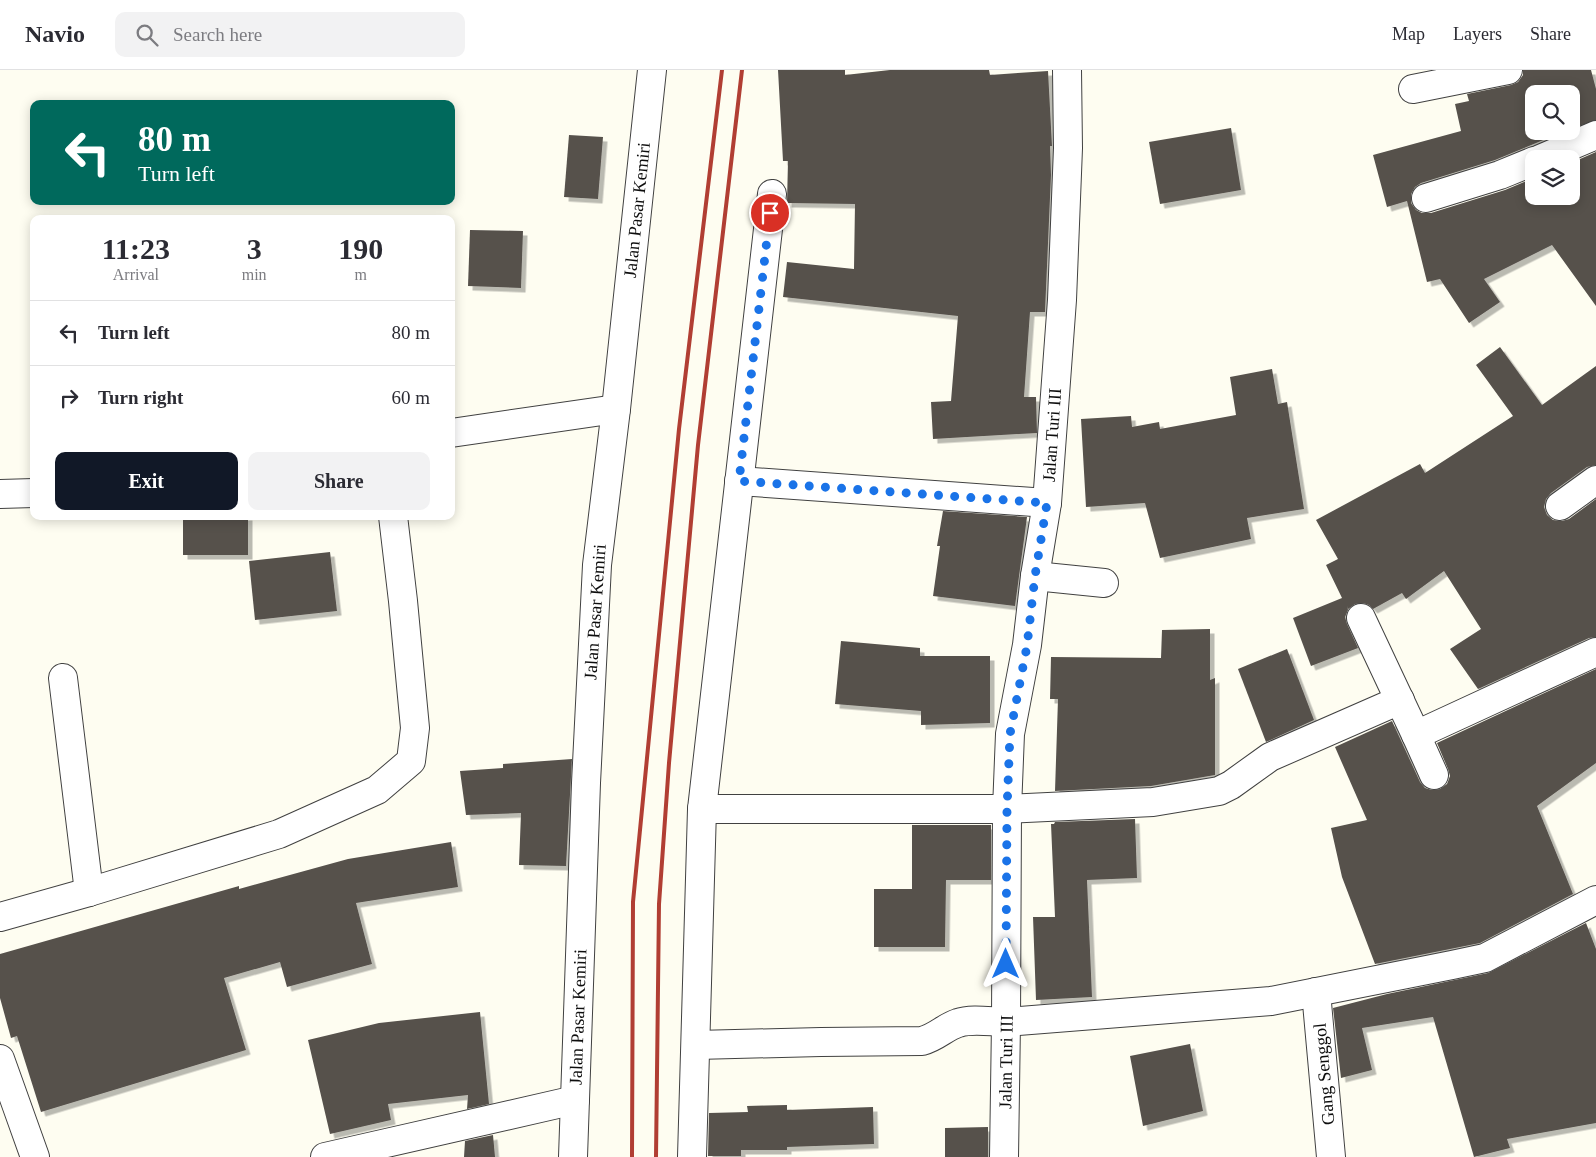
<!DOCTYPE html>
<html lang="en">
<head>
<meta charset="utf-8">
<style>
  :root { --surface:#fff; --page:#f2f2f3; --text:#2b2b33; --muted:#7c7c81; --line:#e1e1e2; --accent:#111827 }
  body { margin:0; font-family:Georgia,serif; background:var(--page); color:var(--text); height:100vh; display:flex; flex-direction:column; font-size:19px; white-space:nowrap }
  * { box-sizing:border-box; margin:0 }
  p { font-size:16px; color:var(--muted) }
  .icon { flex:none; width:28px; height:28px; fill:none; stroke:currentColor; stroke-width:2; stroke-linecap:round; stroke-linejoin:round }
  .map { position:relative; flex:1; overflow:hidden }
  .sheet { position:absolute; left:30px; top:145px; width:425px; height:305px; display:flex; flex-direction:column; background:var(--surface); border-radius:10px; box-shadow:0 2px 12px #0003 }
  .sheet>* { flex:none }
  .guide { position:absolute; left:30px; top:30px; width:425px; height:105px; border-radius:10px; box-shadow:0 2px 12px #0003; background:#00695c; color:#fff; overflow:hidden }
  .buttons { position:absolute; left:1525px; top:15px; display:grid; gap:10px }
  .buttons a { display:grid; place-items:center; width:55px; height:55px; border-radius:10px; background:var(--surface); box-shadow:0 2px 12px #0003; font-size:25px }
  .pin { position:absolute; display:grid; place-items:center; width:42px; height:42px; color:#fff; margin:-21px; border:2px solid #fff; border-radius:50%; box-shadow:0 1px 5px #0007 }
  .me { position:absolute; width:55px; margin:-28px; rotate:0deg; stroke-linejoin:round; filter:drop-shadow(0 0 4px #0008) }
  .turn { display:flex; align-items:center; gap:18px; height:105px; padding:0 25px; font-size:22px }
  .turn .icon { width:65px; height:65px; stroke-width:2.5 }
  .turn b { display:block; font-size:35px; line-height:42px }
  .eta { display:flex; justify-content:space-evenly; align-items:center; height:85px; text-align:center }
  .eta b { font-size:30px; font-weight:800; line-height:35px }
  .button { display:flex; gap:10px; margin-top:auto; padding:10px 25px }
  .button a { flex:1; height:58px; border-radius:10px; background:var(--accent); color:#fff; font-size:20px; font-weight:800; line-height:58px; text-align:center }
  .button a+a { background:var(--page); color:var(--text) }
  ul { padding:0; list-style:none }
  li { display:flex; align-items:center; gap:15px; height:65px; padding:0 25px; border-top:1px solid var(--line) }
  li div { flex:1 }
  li b { display:block; font-size:19px }
  li em { font-style:normal }
  header { display:flex; align-items:center; gap:30px; box-sizing:border-box; height:70px; padding:0 25px; background:var(--surface); border-bottom:1px solid var(--line) }
  header strong { font-size:24px }
  nav { display:flex; gap:28px; margin-inline-start:auto; font-size:18px }
  .search { width:350px; height:45px; background:var(--page); display:flex; align-items:center; gap:12px; box-sizing:border-box; padding:0 18px; border-radius:10px; color:var(--muted); font-size:19px }
  .map>svg:first-child { display:block }
</style>
</head>
<body>
<header>
<strong>Navio</strong>
<div class="search"><svg class="icon" aria-label="search" viewBox="0 0 24 24"><circle cx="10" cy="10" r="6"/><path d="M15 15l6 6"/></svg>Search here</div>
<nav><a>Map</a><a>Layers</a><a>Share</a></nav>
</header>
<div class="map">
<svg width="1596" height="1087" viewBox="0 0 1596 1087">
  <defs>
    <filter id="shadow"><feDropShadow dx="4.5" dy="4.5" stdDeviation="0" flood-color="#0004"/></filter>
  </defs>
  <rect width="100%" height="100%" fill="#fefdf1"/>
  <g fill="#56514c" filter="url(#shadow)">
    <path d="M 778,0 L 845,0 L 845,5 L 890,0 L 989,0 L 990,5 L 1048,1 L 1052,76 L 1050,76 L 1051,105 L 1045,242 L 1030,242 L 1024,327 L 1036,327 L 1037,363 L 933,369 L 931,332 L 951,331 L 958,246 L 783,227 L 787,192 L 854,199 L 855,134 L 787,133 L 788,91 L 783,91 Z"/>
    <path d="M 1523,0 L 1591,0 L 1596,19 L 1596,50 L 1571,59 L 1571,24 L 1534,24 L 1534,61 L 1565,61 L 1495,90 L 1421,113 L 1415,117 L 1411,124 L 1411,133 L 1416,140 L 1422,143 L 1431,143 L 1505,120 L 1534,108 L 1534,126 L 1571,126 L 1571,93 L 1596,82 L 1596,236 L 1552,175 L 1484,209 L 1500,232 L 1469,253 L 1440,209 L 1427,212 L 1407,131 L 1387,137 L 1373,85 L 1461,61 L 1455,34 L 1469,31 L 1467,24 L 1511,15 L 1518,12 L 1523,5 Z"/>
    <path d="M 1231,58 L 1241,120 L 1160,134 L 1149,72 Z"/>
    <path d="M 569,65 L 603,67 L 598,129 L 564,127 Z"/>
    <path d="M 470,160 L 523,161 L 521,218 L 468,216 Z"/>
    <path d="M 1500,277 L 1542,335 L 1596,296 L 1596,395 L 1587,397 L 1551,423 L 1546,429 L 1544,437 L 1547,445 L 1553,450 L 1562,451 L 1569,449 L 1596,429 L 1596,567 L 1589,568 L 1478,619 L 1450,579 L 1481,559 L 1444,501 L 1406,529 L 1402,523 L 1373,539 L 1369,535 L 1363,533 L 1355,534 L 1348,539 L 1347,536 L 1348,540 L 1345,547 L 1347,554 L 1358,578 L 1311,596 L 1293,548 L 1342,528 L 1326,495 L 1338,489 L 1316,450 L 1420,394 L 1425,403 L 1513,346 L 1476,295 Z"/>
    <path d="M 1272,299 L 1278,334 L 1287,332 L 1304,439 L 1247,448 L 1251,469 L 1160,488 L 1145,433 L 1086,437 L 1081,349 L 1131,346 L 1132,357 L 1159,352 L 1160,359 L 1236,345 L 1230,307 Z"/>
    <path d="M 943,441 L 1027,447 L 1015,536 L 933,526 L 940,476 L 937,476 Z"/>
    <rect x="183" y="446" width="65" height="39"/>
    <path d="M 330,482 L 337,541 L 255,550 L 249,491 Z"/>
    <path d="M 1210,559 L 1210,610 L 1215,608 L 1215,705 L 1151,716 L 1055,721 L 1058,629 L 1050,629 L 1051,587 L 1161,588 L 1162,560 Z"/>
    <path d="M 841,571 L 920,578 L 920,586 L 990,586 L 990,653 L 921,655 L 921,641 L 835,634 Z"/>
    <path d="M 1287,579 L 1314,650 L 1266,672 L 1238,599 Z"/>
    <path d="M 1596,599 L 1596,693 L 1537,736 L 1573,824 L 1480,873 L 1375,894 L 1342,807 L 1331,758 L 1367,750 L 1335,677 L 1392,651 L 1420,712 L 1425,718 L 1432,720 L 1440,719 L 1447,714 L 1450,706 L 1448,699 L 1437,673 Z"/>
    <path d="M 572,689 L 566,796 L 519,795 L 521,743 L 466,745 L 460,701 L 503,698 L 503,694 Z"/>
    <path d="M 1135,749 L 1137,808 L 1087,810 L 1092,927 L 1036,930 L 1033,847 L 1055,847 L 1051,754 L 1054,754 L 1055,752 Z"/>
    <path d="M 912,755 L 991,755 L 991,810 L 946,810 L 945,877 L 874,877 L 874,819 L 912,819 Z"/>
    <path d="M 451,772 L 458,817 L 356,833 L 372,894 L 287,917 L 280,892 L 224,908 L 246,980 L 41,1042 L 17,966 L 11,968 L 0,928 L 0,884 L 239,816 L 239,819 L 348,789 Z"/>
    <path d="M 1586,853 L 1596,879 L 1596,1053 L 1507,1069 L 1510,1078 L 1474,1087 L 1433,947 L 1362,958 L 1372,1000 L 1341,1008 L 1333,938 L 1387,924 L 1488,903 Z"/>
    <path d="M 480,942 L 489,1034 L 467,1039 L 468,1025 L 388,1034 L 391,1050 L 330,1064 L 308,970 L 379,953 Z"/>
    <path d="M 1190,974 L 1203,1041 L 1143,1056 L 1130,986 Z"/>
    <path d="M 787,1035 L 787,1040 L 873,1037 L 874,1074 L 787,1077 L 787,1080 L 741,1080 L 741,1086 L 708,1086 L 709,1043 L 748,1042 L 747,1036 Z"/>
    <path d="M 988,1057 L 988,1087 L 945,1087 L 945,1058 Z"/>
    <path d="M 493,1065 L 495,1087 L 464,1087 L 465,1071 Z"/>
  </g>
  <g fill="none" stroke-linecap="round" stroke-linejoin="round">
    <g stroke="#414141" stroke-width="30">
      <g id="minor">
        <path d="M 1413,19 L 1508,0"/>
        <path d="M 1540,89 L 1596,65"/>
        <path d="M 1426,128 L 1500,105 L 1534,91"/>
        <path d="M 451,363 L 616,339"/>
        <path d="M 739,411 L 1047,433"/>
        <path d="M 0,424 L 34,423"/>
        <path d="M 1560,436 L 1596,410"/>
        <path d="M 1035,506 L 1104,513"/>
        <path d="M 1361,548 L 1416,665 L 1596,582"/>
        <path d="M 63,608 L 89,822"/>
        <path d="M 1416,665 L 1434,705"/>
        <path d="M 702,739 L 1007,739 L 1153,732 L 1219,721 L 1231,715 L 1270,687 L 1400,630"/>
        <path d="M 0,847 L 89,822 L 279,764 L 377,720 L 411,691 L 415,658 L 403,531 L 393,446"/>
        <path d="M 1316,922 L 1331,1087"/>
        <path d="M 696,975 L 821,972 L 922,971 C 937,967 945,957 958,953 C 972,948 992,952 1006,952 L 1271,931 L 1452,895 L 1485,888 L 1596,830"/>
        <path d="M 0,989 L 35,1087"/>
        <path d="M 325,1087 L 575,1030"/>
        <path d="M 573,1087 L 586,713 L 597,495 L 616,339 L 652,0"/>
        <path d="M 692,1087 L 702,739 L 772,124"/>
        <path d="M 1004,1087 L 1006,952 L 1007,739 L 1010,664 L 1027,575 L 1035,506 L 1047,433 L 1062,230 L 1068,78 L 1067,0"/>
      </g>
    </g>
    <use href="#minor" stroke="#fff" stroke-width="28"/>
    <g stroke="#b13e33" stroke-width="4">
      <path d="M 632,1087 L 633,832 L 679,359 L 722,0"/>
      <path d="M 656,1087 L 659,834 L 669,693 L 698,375 L 742,0"/>
    </g>
  </g>
  <g fill="none" stroke-linecap="round" stroke-linejoin="round">
    <path stroke="#1a73e8" stroke-width="9" stroke-dasharray="0 16.2" d="M 770,143 L 739,411 L 1047,433 L 1035,506 L 1027,576 L 1010,664 L 1007,739 L 1006,894"/>
  </g>
  <g text-anchor="middle" stroke-width="5" stroke-linejoin="round" paint-order="stroke">
    <g font-size="18" fill="#0e0e0e" stroke="#fff">
      <text transform="translate(637 140) rotate(-84)" y="6">Jalan Pasar Kemiri</text>
      <text transform="translate(1052 365) rotate(-86)" y="6">Jalan Turi III</text>
      <text transform="translate(595 542) rotate(-86)" y="6">Jalan Pasar Kemiri</text>
      <text transform="translate(578 947) rotate(-88)" y="6">Jalan Pasar Kemiri</text>
      <text transform="translate(1006 992) rotate(-89)" y="6">Jalan Turi III</text>
      <text transform="translate(1324 1004) rotate(-95)" y="6">Gang Senggol</text>
    </g>
  </g>
</svg>
<div class="buttons">
<a><svg class="icon" aria-label="search" viewBox="0 0 24 24"><circle cx="10" cy="10" r="6"/><path d="M15 15l6 6"/></svg></a>
<a><svg class="icon" aria-label="layers" viewBox="0 0 24 24"><path d="M12 4l9 5-9 5-9-5zM3 14l9 5 9-5"/></svg></a>
</div>
<div class="pin" style="left:770px;top:143px;background:#d93025"><svg class="icon" aria-label="arrive" viewBox="0 0 24 24"><path d="M6 21V4h12l-3 4 3 4H6"/></svg></div>
<svg class="me" style="left:1006px;top:894px" viewBox="-20 -20 40 40"><path d="M0-17L14 15 0 8-14 15z" fill="#1a73e8" stroke="#fff" stroke-width="4"/></svg>
<div class="guide">
<div class="turn"><svg class="icon" aria-label="left" viewBox="0 0 24 24"><path d="M17 20v-9H6M10 6l-5 5 5 5"/></svg><div><b>80 m</b>Turn left</div></div>
</div>
<section class="sheet">
<div class="eta">
<div><b>11:23</b><p>Arrival</p></div>
<div><b>3</b><p>min</p></div>
<div><b>190</b><p>m</p></div>
</div>
<ul>
<li><svg class="icon" aria-label="left" viewBox="0 0 24 24"><path d="M17 20v-9H6M10 6l-5 5 5 5"/></svg><div><b>Turn left</b></div><em>80 m</em></li>
<li><svg class="icon" aria-label="right" viewBox="0 0 24 24"><path d="M7 20v-9h11M14 6l5 5-5 5"/></svg><div><b>Turn right</b></div><em>60 m</em></li>
</ul>
<div class="button"><a>Exit</a><a>Share</a></div>
</section>
</div>
</body>
</html>
